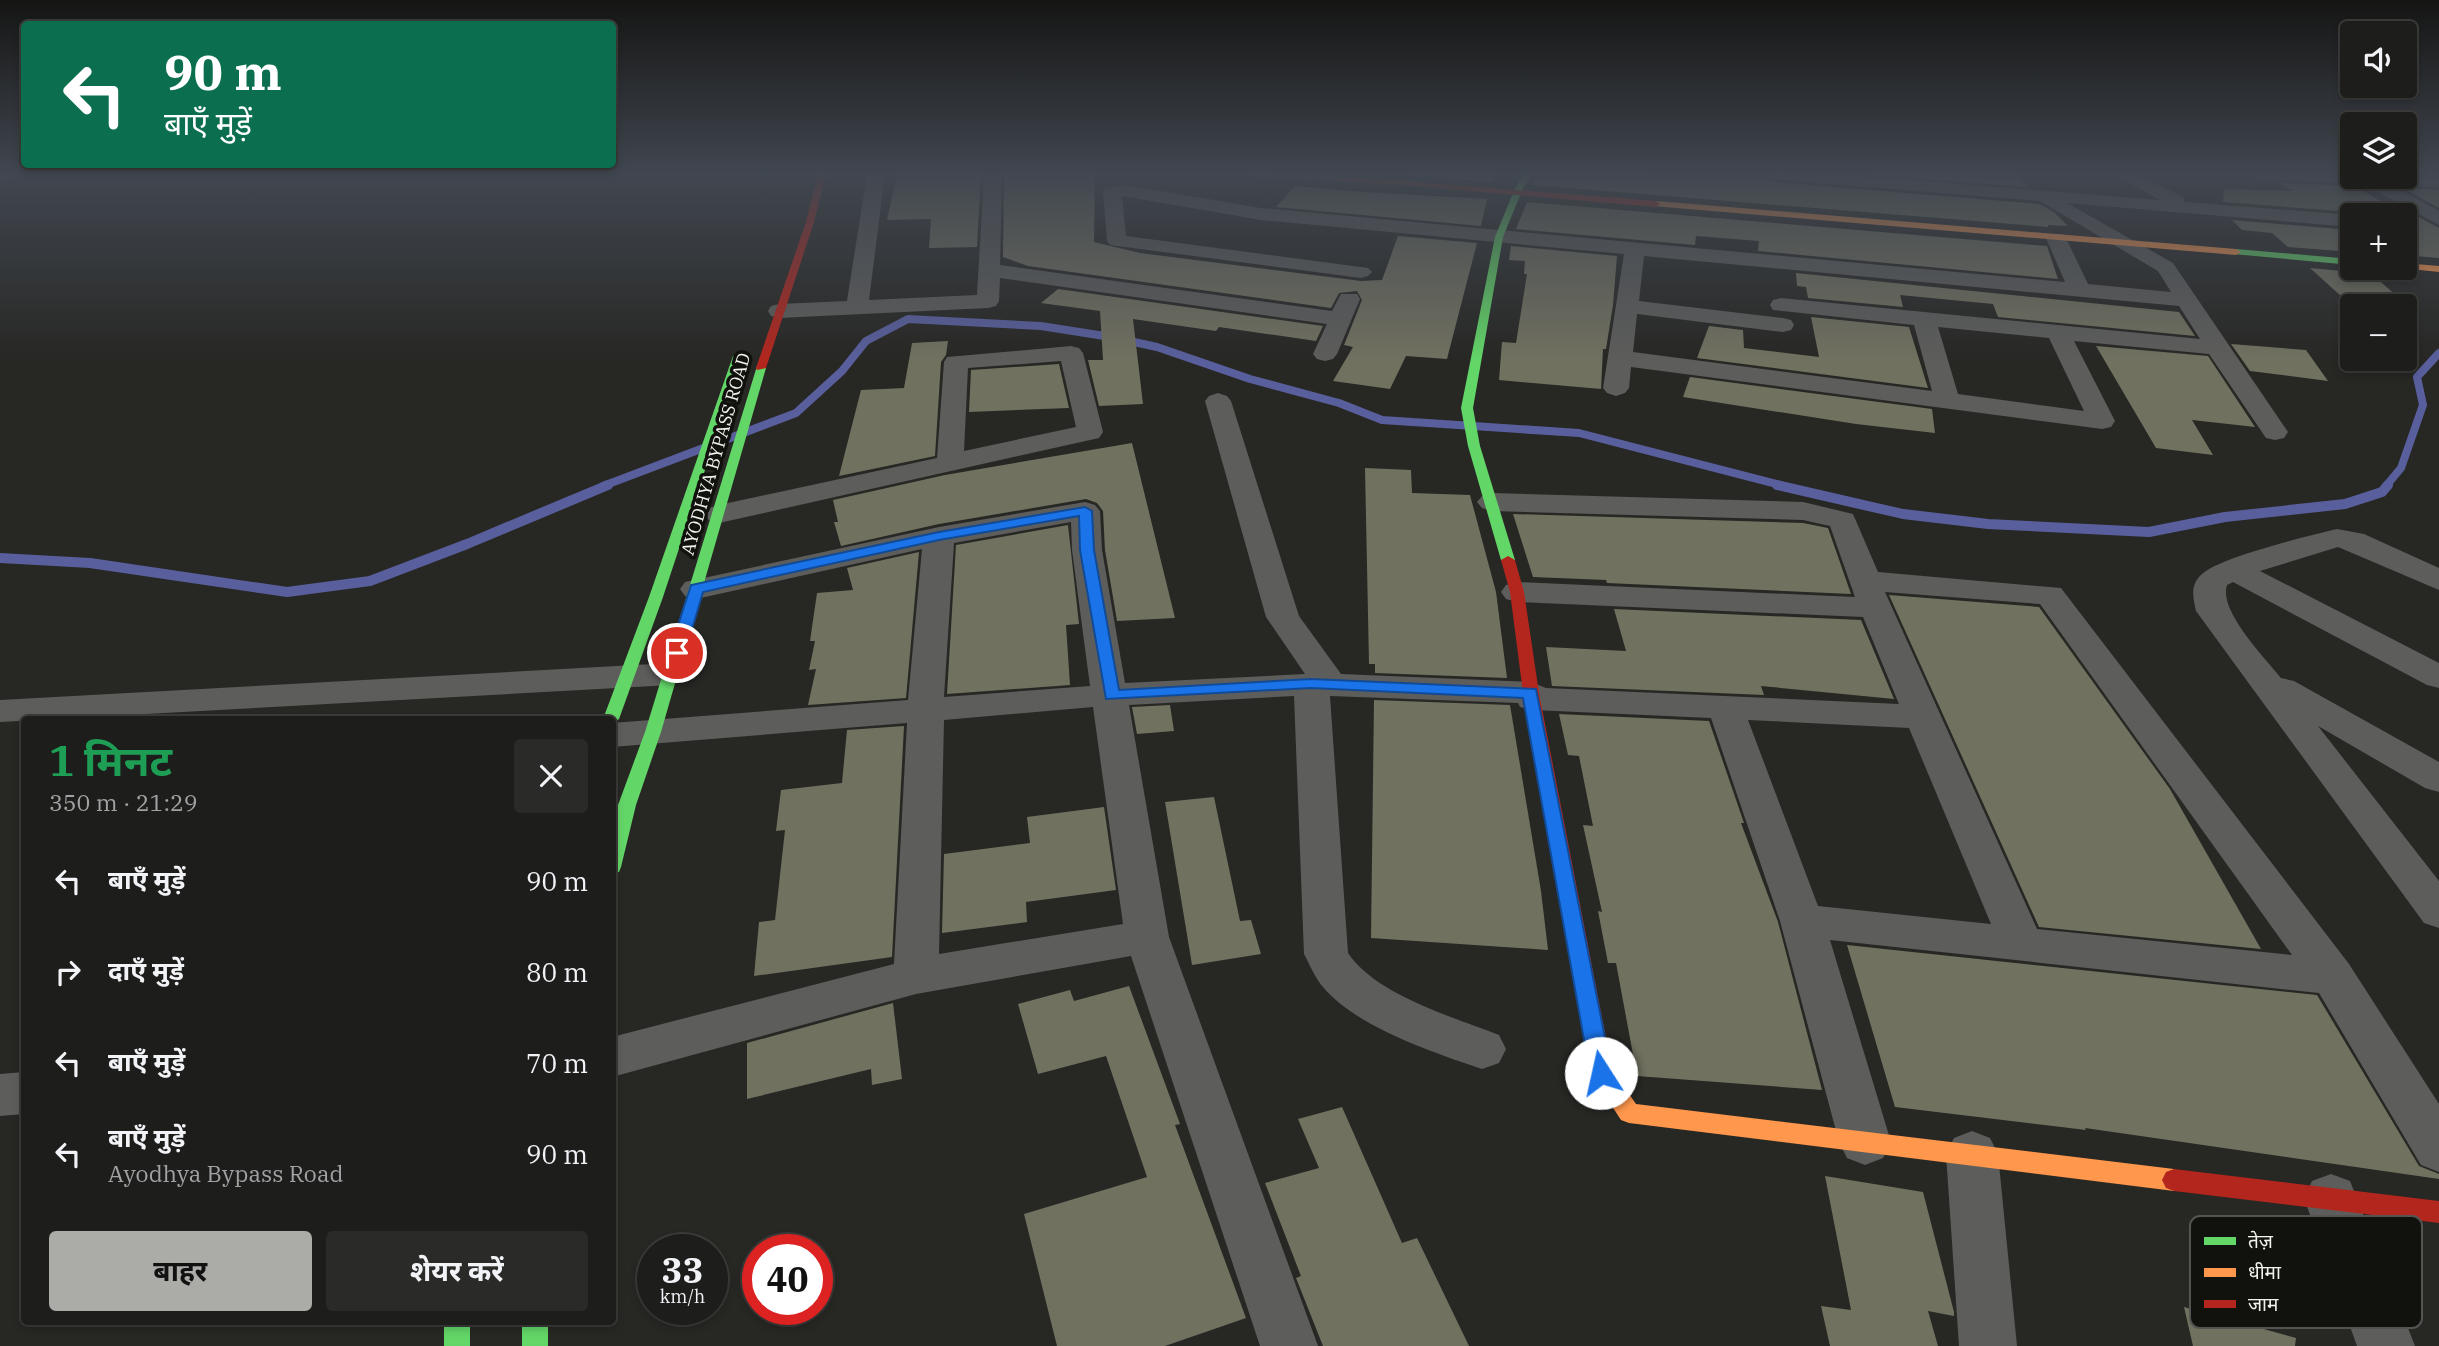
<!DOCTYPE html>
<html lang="hi">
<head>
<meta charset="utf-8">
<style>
  :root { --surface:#1d1d1b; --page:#2a2a28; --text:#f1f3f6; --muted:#a0a2a3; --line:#3b3b3a; --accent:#abaca8 }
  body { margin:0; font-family:"IBM Plex Serif","Noto Sans Devanagari",serif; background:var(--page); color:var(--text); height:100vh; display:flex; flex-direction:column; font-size:26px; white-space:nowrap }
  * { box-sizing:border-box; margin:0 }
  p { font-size:23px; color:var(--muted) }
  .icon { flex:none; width:38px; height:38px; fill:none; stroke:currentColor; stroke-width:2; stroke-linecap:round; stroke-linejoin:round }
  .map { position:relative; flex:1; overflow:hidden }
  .panel { position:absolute; left:21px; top:716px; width:595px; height:609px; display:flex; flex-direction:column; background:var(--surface); border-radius:7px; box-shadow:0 4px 10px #0003,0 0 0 2px var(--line) }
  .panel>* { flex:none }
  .hud { position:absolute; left:21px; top:21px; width:595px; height:147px; border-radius:7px; box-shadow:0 4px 10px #0003,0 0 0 2px var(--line); background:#0b6e4f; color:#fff; overflow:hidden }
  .controls { position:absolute; left:2340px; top:21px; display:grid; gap:14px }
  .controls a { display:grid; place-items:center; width:77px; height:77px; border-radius:7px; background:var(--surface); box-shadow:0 4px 10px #0003,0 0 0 2px var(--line); font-size:35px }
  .speed { position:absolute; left:637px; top:1234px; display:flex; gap:14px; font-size:35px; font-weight:700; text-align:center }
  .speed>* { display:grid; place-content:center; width:91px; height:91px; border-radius:50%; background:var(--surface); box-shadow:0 4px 10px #0003,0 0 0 2px var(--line); line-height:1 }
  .speed small { font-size:18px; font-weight:400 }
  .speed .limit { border:10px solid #d22; background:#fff; color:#111 }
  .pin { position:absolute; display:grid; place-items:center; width:60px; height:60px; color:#fff; margin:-30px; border:4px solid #fff; border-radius:50%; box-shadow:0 2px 7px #0007 }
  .me { position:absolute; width:77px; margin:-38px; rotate:350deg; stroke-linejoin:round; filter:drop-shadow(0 0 5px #0008) }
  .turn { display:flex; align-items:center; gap:24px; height:147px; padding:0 28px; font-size:32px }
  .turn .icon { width:91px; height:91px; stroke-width:2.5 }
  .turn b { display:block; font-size:49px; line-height:60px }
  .round { display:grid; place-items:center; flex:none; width:74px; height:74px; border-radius:7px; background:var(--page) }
  .overview { display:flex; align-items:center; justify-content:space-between; height:119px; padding:0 28px }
  h1 { font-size:42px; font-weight:700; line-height:52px; color:#1e9e55 }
  .action { display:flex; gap:14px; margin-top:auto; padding:14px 28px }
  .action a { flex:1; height:80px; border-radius:7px; background:var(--accent); color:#111; font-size:28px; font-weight:700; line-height:80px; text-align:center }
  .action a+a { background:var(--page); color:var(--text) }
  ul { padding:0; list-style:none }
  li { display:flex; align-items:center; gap:21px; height:91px; padding:0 28px }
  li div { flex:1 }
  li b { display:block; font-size:26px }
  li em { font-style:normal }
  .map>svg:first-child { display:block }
</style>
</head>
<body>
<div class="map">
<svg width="2439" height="1346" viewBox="0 0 2439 1346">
  <rect width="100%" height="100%" fill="#272724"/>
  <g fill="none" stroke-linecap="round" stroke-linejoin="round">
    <g stroke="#595f9c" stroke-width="8">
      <path d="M 603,486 L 796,413 L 842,371 L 866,341 L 908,319 L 1041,326 L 1111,337 L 1157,347 L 1250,379 L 1339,403 L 1382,420 L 1579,433 L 1784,486"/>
      <path d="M 2386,486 L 2401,468 L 2423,405 L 2417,377 L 2439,353"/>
    </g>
    <g stroke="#595f9c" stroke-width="10">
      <path d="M 1777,485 L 1903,514 L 1988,524 L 2149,532 L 2225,517 L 2345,504 L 2382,492 L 2388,485"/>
      <path d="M 0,558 L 90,563 L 287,592 L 370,581 L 467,544 L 608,485"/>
    </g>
  </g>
  <g fill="#717160">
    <path d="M 897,174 L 981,174 L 977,247 L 929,248 L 931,219 L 887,220 Z"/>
    <path d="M 1004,174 L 1095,174 L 1094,242 L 1140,253 L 1361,281 L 1382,280 L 1398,236 L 1477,243 L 1447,359 L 1406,356 L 1390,389 L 1333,381 L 1353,347 L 1344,345 L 1362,300 L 1357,291 L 1339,293 L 1331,308 L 1028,266 L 1003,257 Z"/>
    <path d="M 1398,174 L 1494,174 L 1492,182 Z"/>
    <path d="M 1540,174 L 1762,176 L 1773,182 L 2039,204 L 2054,212 L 2068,226 L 2048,225 L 2048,227 L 1533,185 Z"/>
    <path d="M 1862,174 L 2015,174 L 2028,187 Z"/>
    <path d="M 2279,183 L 2355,186 L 2394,209 L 2352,207 L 2352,212 L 2223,202 L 2224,189 L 2293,191 Z"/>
    <path d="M 1295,186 L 1363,192 L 1487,199 L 1481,226 L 1276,207 Z"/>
    <path d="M 2404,188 L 2439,190 L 2439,208 L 2404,189 Z"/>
    <path d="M 1527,202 L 2047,246 L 2058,279 L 1758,251 L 1759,241 L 1696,236 L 1695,245 L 1516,229 Z"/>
    <path d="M 2404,209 L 2439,228 L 2439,258 L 2404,255 Z"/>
    <path d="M 2232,220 L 2352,230 L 2352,252 L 2288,247 L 2272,233 L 2242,230 Z"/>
    <path d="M 1511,246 L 1617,256 L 1613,305 L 1606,349 L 1603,349 L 1601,389 L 1499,380 L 1502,342 L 1516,343 L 1527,274 L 1524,274 L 1525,261 L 1509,260 Z"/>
    <path d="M 2310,268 L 2352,272 L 2365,268 L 2408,306 L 2352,306 Z"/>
    <path d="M 1796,273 L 2179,312 L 2195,336 L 1998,317 L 1993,304 L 1900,295 L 1903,307 L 1808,298 L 1806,287 L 1797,286 Z"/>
    <path d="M 1058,289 L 1323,326 L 1316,341 L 1219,327 L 1216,331 L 1133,319 L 1143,404 L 1099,406 L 1088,360 L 1103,360 L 1100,311 L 1041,303 Z"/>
    <path d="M 1811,317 L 1909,327 L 1928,388 L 1697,358 L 1709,326 L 1743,330 L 1744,348 L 1819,357 Z"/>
    <path d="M 948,341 L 946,355 L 941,362 L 935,456 L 839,476 L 861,390 L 904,388 L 912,343 Z"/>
    <path d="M 2231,344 L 2306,350 L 2328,381 L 2250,371 Z"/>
    <path d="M 2096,346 L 2208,356 L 2255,427 L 2192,420 L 2213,455 L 2156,448 Z"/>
    <path d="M 1059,364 L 1069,408 L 969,412 L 971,370 Z"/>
    <path d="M 1690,377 L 1932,409 L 1935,433 L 1856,424 L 1683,397 Z"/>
    <path d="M 1132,443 L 1175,618 L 1117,621 L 1105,550 L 1103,511 L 1097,503 L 1086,499 L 939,524 L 841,546 L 834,522 L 838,522 L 833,500 L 945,475 Z"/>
    <path d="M 1365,468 L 1411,470 L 1412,493 L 1470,495 L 1496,592 L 1507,678 L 1375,673 L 1375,664 L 1369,664 Z"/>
    <path d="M 1513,514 L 1803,523 L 1828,528 L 1851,594 L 1607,583 L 1606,580 L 1533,577 Z"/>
    <path d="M 1068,525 L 1079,624 L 1066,625 L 1070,685 L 947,694 L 956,545 Z"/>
    <path d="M 919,552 L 906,698 L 808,705 L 816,669 L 809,670 L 815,641 L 810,641 L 817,593 L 853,590 L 847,568 Z"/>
    <path d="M 1889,595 L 2039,607 L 2170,789 L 2261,949 L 2039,927 Z"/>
    <path d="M 1614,609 L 1861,620 L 1894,699 L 1761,686 L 1764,695 L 1552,686 L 1546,647 L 1626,651 Z"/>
    <path d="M 1374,700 L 1510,705 L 1541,891 L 1548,950 L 1371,938 Z"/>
    <path d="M 1170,705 L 1174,731 L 1137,734 L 1132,707 Z"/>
    <path d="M 1559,714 L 1709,721 L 1744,823 L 1741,823 L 1778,922 L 1822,1090 L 1637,1076 L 1616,963 L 1608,963 L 1598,911 L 1602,912 L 1583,825 L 1593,826 L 1579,756 L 1568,755 Z"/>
    <path d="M 904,726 L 892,957 L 754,976 L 759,922 L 775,920 L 785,830 L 776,831 L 781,790 L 842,783 L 847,730 Z"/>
    <path d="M 1214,797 L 1240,921 L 1251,920 L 1261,954 L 1192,965 L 1165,802 Z"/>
    <path d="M 1104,807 L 1116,890 L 1026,902 L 1027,922 L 942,933 L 944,854 L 1030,843 L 1027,817 Z"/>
    <path d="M 1847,945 L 2317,995 L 2419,1166 L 2439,1174 L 2439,1179 L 2085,1128 L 2086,1130 L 1895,1107 Z"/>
    <path d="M 1129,986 L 1180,1124 L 1175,1125 L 1246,1318 L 1165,1346 L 1057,1346 L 1024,1214 L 1147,1177 L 1106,1056 L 1038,1074 L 1018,1004 L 1070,990 L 1074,1001 Z"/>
    <path d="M 893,1003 L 902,1079 L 872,1085 L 871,1069 L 747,1099 L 747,1043 Z"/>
    <path d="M 1342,1107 L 1402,1243 L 1417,1238 L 1469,1346 L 1323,1346 L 1296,1278 L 1301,1276 L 1265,1183 L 1319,1168 L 1298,1119 Z"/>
    <path d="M 1825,1176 L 1923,1192 L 1954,1312 L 1954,1316 L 1928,1311 L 1938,1346 L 1830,1346 L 1821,1306 L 1851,1310 Z"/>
    <path d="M 2184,1307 L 2296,1338 L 2295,1346 L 2193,1346 Z"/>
  </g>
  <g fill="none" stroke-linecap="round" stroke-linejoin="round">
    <path fill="#5d5d5b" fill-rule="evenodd" d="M 8,174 L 23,174 L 0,181 L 0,175 Z"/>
    <g fill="#5d5d5b" fill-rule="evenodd">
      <path d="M 867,174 L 885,174 L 869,300 L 977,295 L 984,174 L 1002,174 L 1000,265 L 1332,311 L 1341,294 L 1357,294 L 1360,299 L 1337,354 L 1333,359 L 1325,361 L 1317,359 L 1313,354 L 1327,324 L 1000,278 L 999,301 L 996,306 L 988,308 L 779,318 L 771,316 L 768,311 L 771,306 L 779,304 L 847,301 Z"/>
      <path d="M 1764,174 L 1834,174 L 2159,200 L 2114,174 L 2136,174 L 2183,197 L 2185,202 L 2352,215 L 2352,227 L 2067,203 L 2173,263 L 2288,432 L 2284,438 L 2275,440 L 2266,438 L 2209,354 L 2074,341 L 2115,421 L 2111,427 L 2102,429 L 1631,367 L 1629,388 L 1625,393 L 1616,396 L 1607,393 L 1603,388 L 1624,254 L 1261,220 L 1122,196 L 1126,236 L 1368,268 L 1372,272 L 1368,276 L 1361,278 L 1110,245 L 1107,241 L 1103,191 L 1106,187 L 1126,185 L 1261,208 L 2065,282 L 2046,238 L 2049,234 L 2063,234 L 2066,238 L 2088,284 L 2171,292 L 2158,271 L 2040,201 L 1773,179 ZM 1644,256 L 2179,306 L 2200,339 L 1781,298 L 1773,300 L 1770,305 L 1773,310 L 1914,325 L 1932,391 L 1633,352 L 1637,314 L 1783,332 L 1791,330 L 1794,325 L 1791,320 L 1783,318 L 1639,301 ZM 1938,327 L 2049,338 L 2084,411 L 1958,394 Z"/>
      <path d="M 2250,174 L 2439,177 L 2439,187 L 2391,185 L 2439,211 L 2439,225 L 2364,184 L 2259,179 Z"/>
      <path d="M 1071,346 L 1079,348 L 1083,353 L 1103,432 L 1099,438 L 719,523 L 709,520 L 704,514 L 709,508 L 719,505 L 937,458 L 944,362 L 947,357 ZM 1061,361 L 1076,427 L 964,451 L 968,368 Z"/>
      <path d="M 1218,393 L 1227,396 L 1231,401 L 1299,616 L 1341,674 L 1531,682 L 1546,688 L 1899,704 L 1863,617 L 1517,602 L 1506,599 L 1501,592 L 1506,585 L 1517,582 L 1855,597 L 1830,526 L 1803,520 L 1492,511 L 1482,508 L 1477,502 L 1482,496 L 1492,493 L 1803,502 L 1853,514 L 1878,572 L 2061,588 L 2349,964 L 2439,1104 L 2439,1172 L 2421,1165 L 2319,993 L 1830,940 L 1891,1142 L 1883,1158 L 1865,1165 L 1847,1158 L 1839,1142 L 1780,921 L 1711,718 L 1533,710 L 1520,707 L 1518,703 L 1330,696 L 1348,953 C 1376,995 1453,1017 1499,1035 L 1506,1049 L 1499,1063 L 1482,1069 C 1434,1053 1355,1026 1323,987 C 1315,978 1310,965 1304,954 L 1294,696 L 1129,705 L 1169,937 L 1318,1346 L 1260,1346 L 1131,956 L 916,994 L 612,1077 L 612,1037 L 894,964 L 907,723 L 612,747 L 612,723 L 908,700 L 922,549 L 696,599 L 685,596 L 680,589 L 685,582 L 939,527 L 1085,502 L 1095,505 L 1100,511 L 1102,550 L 1125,683 L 1305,674 L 1266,617 L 1205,401 L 1209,396 ZM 1071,522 L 1072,550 L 1090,686 L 944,697 L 954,543 ZM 1885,592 L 2040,604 L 2292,955 L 2037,929 ZM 1093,707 L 1123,924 L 939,954 L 944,720 ZM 1748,720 L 1909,728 L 1991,924 L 1818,906 Z"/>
      <path d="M 2337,529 L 2364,534 L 2439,568 L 2439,590 L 2338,547 L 2260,571 L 2439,663 L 2439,688 L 2427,685 L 2233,582 L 2227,585 C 2218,610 2265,658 2281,678 L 2294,681 L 2439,762 L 2439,792 L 2425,788 L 2318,726 L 2439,881 L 2439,928 L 2424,923 L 2196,611 C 2193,598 2190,585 2201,575 C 2218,557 2309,536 2337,529 Z"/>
      <path d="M 671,663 L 683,667 L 689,674 L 683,681 L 671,685 L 0,722 L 0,700 Z"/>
      <path d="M 24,1072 L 24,1114 L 0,1116 L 0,1074 Z"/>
      <path d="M 1972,1131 L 1990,1138 L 1998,1154 L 2017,1346 L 1959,1346 L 1946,1154 L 1954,1138 Z"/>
      <path d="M 2331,1174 L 2350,1181 L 2415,1346 L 2357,1346 L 2304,1198 L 2312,1181 Z"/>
    </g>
    <g fill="#63d668" fill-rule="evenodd">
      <path d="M 1524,174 L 1532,174 L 1523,188 L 1503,237 L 1473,408 L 1480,446 L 1515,560 L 1508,564 L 1501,560 L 1468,446 L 1461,408 L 1495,237 L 1515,188 Z"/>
      <path d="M 2236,249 L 2352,259 L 2352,265 L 2233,254 L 2231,252 Z"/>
      <path d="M 733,356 L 742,358 L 663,597 L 619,719 L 612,724 L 612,719 L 603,719 L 649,597 Z"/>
      <path d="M 757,366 L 766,368 L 661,732 L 636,805 L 621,867 L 619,872 L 612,874 L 612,827 L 618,805 L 645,732 Z"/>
      <rect x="444" y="1321" width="26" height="25"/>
      <rect x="522" y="1321" width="26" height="25"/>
    </g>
    <g fill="#ff974d" fill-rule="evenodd">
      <path d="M 1656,201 L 2236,249 L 2241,252 L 2236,255 L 1653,206 L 1653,202 Z"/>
      <path d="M 2404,263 L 2439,266 L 2439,272 L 2401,268 L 2404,268 Z"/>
      <path d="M 1602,1065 L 1610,1067 L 1636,1104 L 2174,1169 L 2182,1172 L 2186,1180 L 2182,1188 L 2174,1191 L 1629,1123 L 1621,1120 L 1591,1074 L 1594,1067 Z"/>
    </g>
    <g fill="#b3261e" fill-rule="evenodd">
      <path d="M 818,174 L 826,174 L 814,222 L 766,368 L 757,370 L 756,368 L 806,222 Z"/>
      <path d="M 1249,174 L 1391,180 L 1656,201 L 1660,204 L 1656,207 L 1391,184 L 1253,176 Z"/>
      <path d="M 1508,556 L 1515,560 L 1524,592 L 1539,693 L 1613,1074 L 1610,1081 L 1602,1083 L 1594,1081 L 1591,1074 L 1523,693 L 1510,592 L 1501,560 Z"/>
      <path d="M 2174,1169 L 2439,1201 L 2439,1223 L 2174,1191 L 2166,1188 L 2162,1180 L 2166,1172 Z"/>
    </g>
  </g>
  <linearGradient id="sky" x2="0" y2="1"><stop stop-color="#151514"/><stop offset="0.48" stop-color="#414750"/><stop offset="1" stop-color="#414750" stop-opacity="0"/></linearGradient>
  <rect width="2439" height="362" fill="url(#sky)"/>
  <path fill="#1a73e8" stroke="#114b97" stroke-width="2" d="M 1085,507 L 1092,511 L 1094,550 L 1119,690 L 1311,679 L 1536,689 L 1612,1073 L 1609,1080 L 1601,1083 L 1593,1080 L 1590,1073 L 1523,698 L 1311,688 L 1106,699 L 1080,550 L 1079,516 L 939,540 L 703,592 L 685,653 L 677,657 L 669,653 L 691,585 L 939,532 Z"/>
  <g text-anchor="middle" stroke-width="7" stroke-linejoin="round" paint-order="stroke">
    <g font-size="18" fill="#f2f3ef" stroke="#11110e">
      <text transform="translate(716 454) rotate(-74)" y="6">AYODHYA BYPASS ROAD</text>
    </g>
  </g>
  <rect x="2190" y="1216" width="232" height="112" rx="10" fill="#11110e" stroke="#545552" stroke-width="2"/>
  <rect x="2204" y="1237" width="32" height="8" fill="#63d668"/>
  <rect x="2204" y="1268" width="32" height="9" fill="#ff974d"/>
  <rect x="2204" y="1300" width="32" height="8" fill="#b3261e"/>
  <g font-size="19" fill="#f2f3ef">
    <text x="2248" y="1248">तेज़</text>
    <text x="2248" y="1279">धीमा</text>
    <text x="2248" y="1311">जाम</text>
  </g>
</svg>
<div class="controls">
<a><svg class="icon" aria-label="sound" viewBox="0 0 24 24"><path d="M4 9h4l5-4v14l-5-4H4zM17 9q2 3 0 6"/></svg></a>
<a><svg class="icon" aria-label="layers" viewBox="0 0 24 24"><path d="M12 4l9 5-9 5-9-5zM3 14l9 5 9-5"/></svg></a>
<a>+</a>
<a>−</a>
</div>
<div class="speed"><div>33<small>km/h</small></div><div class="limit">40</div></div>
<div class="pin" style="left:677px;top:653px;background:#d93025"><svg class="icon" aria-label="arrive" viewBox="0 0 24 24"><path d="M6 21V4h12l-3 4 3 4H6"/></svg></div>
<svg class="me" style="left:1601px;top:1073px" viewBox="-20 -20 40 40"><circle r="19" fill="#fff"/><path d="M0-13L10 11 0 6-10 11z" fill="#1a73e8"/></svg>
<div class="hud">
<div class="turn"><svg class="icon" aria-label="left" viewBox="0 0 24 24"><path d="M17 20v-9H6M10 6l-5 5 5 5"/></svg><div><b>90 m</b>बाएँ मुड़ें</div></div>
</div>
<section class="panel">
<div class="overview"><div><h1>1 मिनट</h1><p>350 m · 21:29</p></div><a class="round"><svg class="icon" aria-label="close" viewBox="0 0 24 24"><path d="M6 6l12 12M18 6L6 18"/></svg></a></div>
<ul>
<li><svg class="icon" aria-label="left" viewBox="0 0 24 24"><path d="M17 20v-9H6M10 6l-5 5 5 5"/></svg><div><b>बाएँ मुड़ें</b></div><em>90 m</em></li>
<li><svg class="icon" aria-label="right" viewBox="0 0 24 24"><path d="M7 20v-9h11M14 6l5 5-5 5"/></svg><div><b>दाएँ मुड़ें</b></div><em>80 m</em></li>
<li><svg class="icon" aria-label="left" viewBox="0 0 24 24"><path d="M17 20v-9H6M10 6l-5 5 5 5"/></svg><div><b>बाएँ मुड़ें</b></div><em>70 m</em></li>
<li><svg class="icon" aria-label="left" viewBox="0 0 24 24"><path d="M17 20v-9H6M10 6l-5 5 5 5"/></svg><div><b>बाएँ मुड़ें</b><p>Ayodhya Bypass Road</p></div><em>90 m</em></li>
</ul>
<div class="action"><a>बाहर</a><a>शेयर करें</a></div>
</section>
</div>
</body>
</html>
